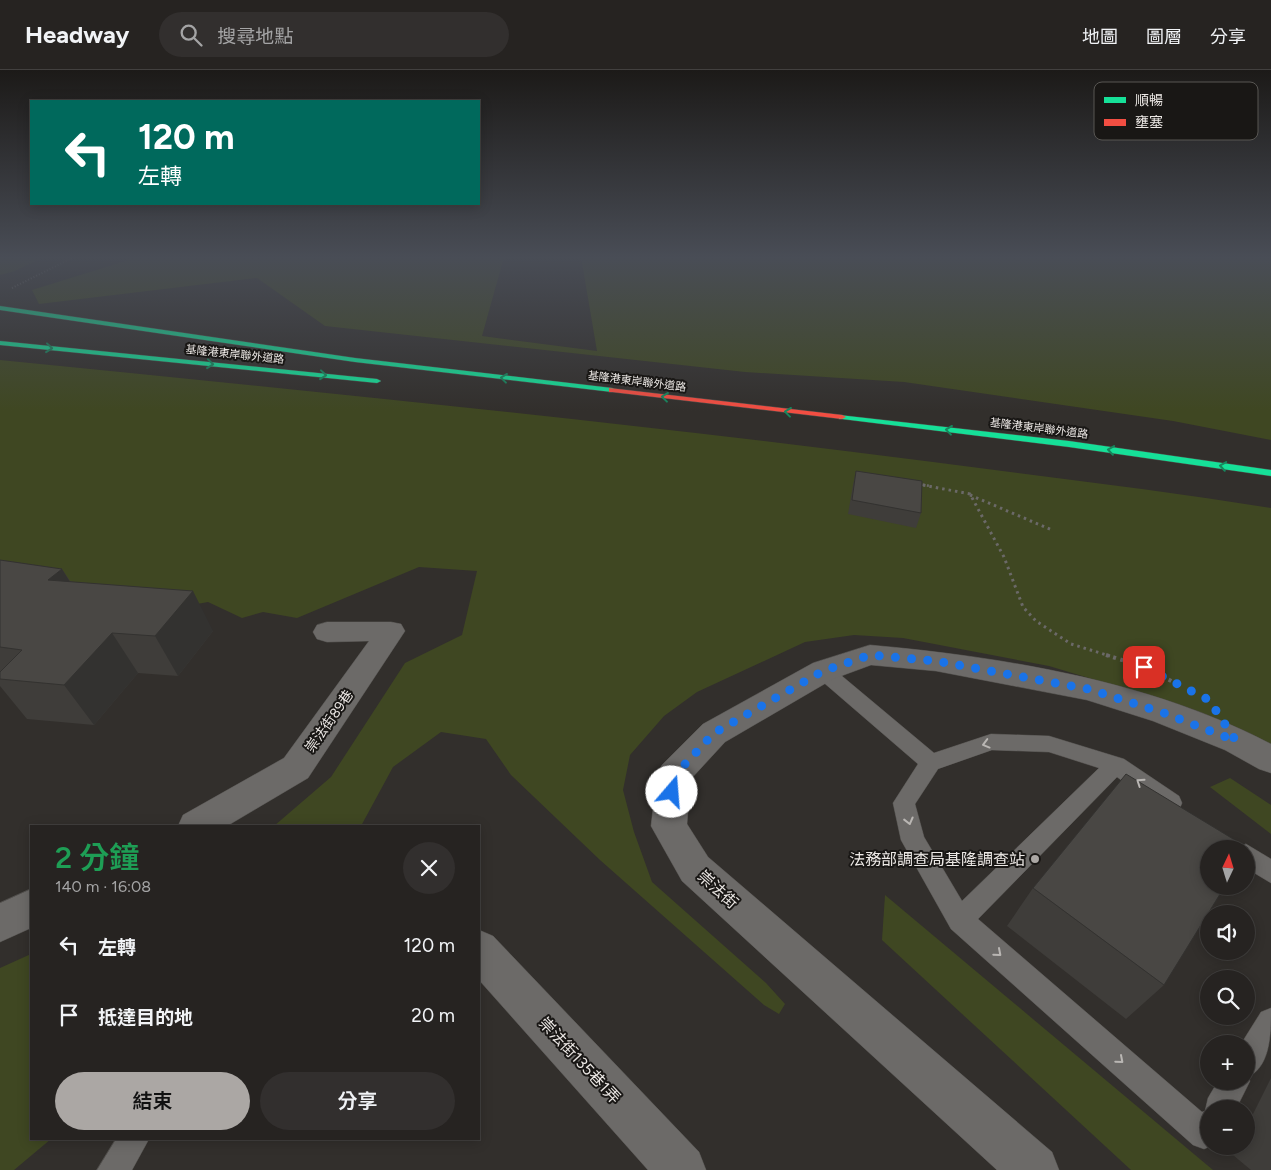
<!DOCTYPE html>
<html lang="zh-TW">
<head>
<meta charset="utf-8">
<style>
  :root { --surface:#262321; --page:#322f2e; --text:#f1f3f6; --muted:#a4a4a5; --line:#42403f; --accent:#aba7a4 }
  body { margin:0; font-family:Figtree,"Noto Sans TC",sans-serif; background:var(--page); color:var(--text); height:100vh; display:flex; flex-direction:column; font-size:19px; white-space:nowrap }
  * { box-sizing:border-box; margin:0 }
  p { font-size:16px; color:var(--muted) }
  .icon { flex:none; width:28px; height:28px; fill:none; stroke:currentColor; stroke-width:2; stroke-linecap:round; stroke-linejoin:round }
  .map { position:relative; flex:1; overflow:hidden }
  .drawer { position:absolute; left:30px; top:755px; width:450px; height:315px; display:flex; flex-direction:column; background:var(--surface); border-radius:0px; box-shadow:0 2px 12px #0003,0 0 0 1px var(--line) }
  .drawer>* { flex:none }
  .top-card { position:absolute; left:30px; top:30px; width:450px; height:105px; border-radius:0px; box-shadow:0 2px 12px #0003,0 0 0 1px var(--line); background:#00695c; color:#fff; overflow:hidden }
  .needle { width:32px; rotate:4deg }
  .tools { position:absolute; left:1200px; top:770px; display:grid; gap:10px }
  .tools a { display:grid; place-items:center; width:55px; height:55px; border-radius:50%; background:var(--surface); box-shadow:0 2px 12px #0003,0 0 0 1px var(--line); font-size:25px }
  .pin { position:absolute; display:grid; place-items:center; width:42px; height:42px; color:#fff; margin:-21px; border-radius:10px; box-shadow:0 2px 8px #0006 }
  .me { position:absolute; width:55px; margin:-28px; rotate:18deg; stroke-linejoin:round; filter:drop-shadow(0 0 4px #0008) }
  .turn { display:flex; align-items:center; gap:18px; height:105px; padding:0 25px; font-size:22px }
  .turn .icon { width:65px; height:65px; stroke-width:2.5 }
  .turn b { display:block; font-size:35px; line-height:42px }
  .round { display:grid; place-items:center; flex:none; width:52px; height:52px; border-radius:26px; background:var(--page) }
  .summary { display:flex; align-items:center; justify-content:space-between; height:85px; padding:0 25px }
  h1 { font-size:30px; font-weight:600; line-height:38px; color:#1e9e55 }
  .button { display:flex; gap:10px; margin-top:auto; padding:10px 25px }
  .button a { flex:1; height:58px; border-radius:30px; background:var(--accent); color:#111; font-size:20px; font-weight:600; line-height:58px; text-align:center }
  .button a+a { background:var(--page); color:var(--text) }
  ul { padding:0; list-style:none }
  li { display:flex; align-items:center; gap:15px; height:70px; padding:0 25px }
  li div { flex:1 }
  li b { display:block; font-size:19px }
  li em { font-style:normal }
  header { display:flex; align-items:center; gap:30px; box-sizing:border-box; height:70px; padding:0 25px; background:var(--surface); border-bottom:1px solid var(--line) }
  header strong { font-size:24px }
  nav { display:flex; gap:28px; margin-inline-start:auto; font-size:18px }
  .search { width:350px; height:45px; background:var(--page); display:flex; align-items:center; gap:12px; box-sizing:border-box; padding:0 18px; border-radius:28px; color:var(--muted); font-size:19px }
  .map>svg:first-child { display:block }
</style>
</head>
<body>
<header>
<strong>Headway</strong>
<div class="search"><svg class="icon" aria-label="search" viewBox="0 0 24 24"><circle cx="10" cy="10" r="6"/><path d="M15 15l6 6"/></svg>搜尋地點</div>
<nav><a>地圖</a><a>圖層</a><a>分享</a></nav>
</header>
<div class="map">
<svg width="1271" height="1100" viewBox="0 0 1271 1100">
  <rect width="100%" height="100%" fill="#322f2c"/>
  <g fill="#3f4722">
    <path d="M 0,187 L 44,187 L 15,201 L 0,205 Z"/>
    <path d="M 138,187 L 504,187 L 482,266 L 597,281 L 581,187 L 1271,187 L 1271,370 L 1173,351 L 904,312 L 745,302 L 325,256 L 257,208 L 39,234 L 32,220 Z"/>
    <path d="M 0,290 C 311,321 623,352 933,392 C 1046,407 1159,420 1271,438 L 1271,675 L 1192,639 L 1049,596 L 903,568 L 854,565 L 805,572 L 697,622 L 664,646 L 630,685 L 623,720 L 634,762 L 652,812 L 766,913 L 785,934 L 779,944 L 764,935 L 600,790 L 511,705 L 486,669 L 441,662 L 393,697 L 361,756 L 274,756 L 331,707 L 405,593 L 462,565 L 477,501 L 419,497 L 297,548 L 263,542 L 242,548 L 208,532 L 181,537 L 0,506 Z"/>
    <path d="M 1230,708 L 1271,735 L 1271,764 L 1210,717 Z"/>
    <path d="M 885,825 L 1213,1100 L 1131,1100 L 882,870 Z"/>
    <path d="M 31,884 L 31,1069 L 51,1069 L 14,1100 L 0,1100 L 0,898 Z"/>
  </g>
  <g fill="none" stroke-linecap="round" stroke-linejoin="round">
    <g stroke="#504e4b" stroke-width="1">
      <g id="lane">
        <path d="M 823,594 L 830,596 L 934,683 L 991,664 L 1049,666 L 1124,689 L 1179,726 L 1182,733 L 1179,740 L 1171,742 L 1163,740 L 1117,707 L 978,849 L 1202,1042 L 1205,1041 L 1208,1028 L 1218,1011 L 1246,1011 L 1246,974 L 1241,974 L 1261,942 L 1271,938 C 1271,962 1271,996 1248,1007 L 1250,1011 L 1236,1039 L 1209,1039 L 1209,1076 L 1211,1076 L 1204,1079 L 1193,1075 L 951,859 L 901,770 L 893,733 L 918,694 L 816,606 L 814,601 L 816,596 ZM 992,680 L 1049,682 L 1099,698 L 962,831 L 924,767 L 915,734 L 938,699 Z"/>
        <path d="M 1246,774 L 1271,789 L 1271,813 L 1246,798 L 1246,779 L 1237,779 Z"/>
        <path d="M 116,1069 L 149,1069 L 132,1100 L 97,1100 Z"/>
      </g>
    </g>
    <g stroke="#504e4b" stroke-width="1">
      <g id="street">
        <path d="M 327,552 L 391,552 L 401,554 L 405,561 L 308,708 L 227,756 L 178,756 L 183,745 L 284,688 L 369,571 L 327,572 L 317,569 L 313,562 L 317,555 Z"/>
        <path d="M 870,575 C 1004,587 1151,611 1271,674 L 1271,703 L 1259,699 L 1225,680 L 1153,651 L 1087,630 L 936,601 L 871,595 L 833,609 L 725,672 L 690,710 L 687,754 L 708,787 L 1052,1082 L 1059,1100 L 997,1100 L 682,811 L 651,756 L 657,705 L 662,695 L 703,654 L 813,593 Z"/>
        <path d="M 31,819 L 31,858 L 0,872 L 0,833 Z"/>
        <path d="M 479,860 L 493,866 L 699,1082 L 706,1100 L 648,1100 L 479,910 Z"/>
      </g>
    </g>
    <g stroke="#504e4b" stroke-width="1">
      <g id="fast">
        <path d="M 0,236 L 355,288 L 612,318 L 616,320 L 612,322 L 355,292 L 0,240 Z"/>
        <path d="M 0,271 L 377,309 L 381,311 L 377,313 L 0,275 Z"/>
        <path d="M 839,345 L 1069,371 L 1271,400 L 1271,406 L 1069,377 L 842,349 L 839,349 Z"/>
      </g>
    </g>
    <g stroke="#504e4b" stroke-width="1">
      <path id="jam" d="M 609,318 L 842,345 L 846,347 L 842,349 L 612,322 L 609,322 Z"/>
    </g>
    <path stroke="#6b6968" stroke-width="2" stroke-dasharray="1 2" stroke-linecap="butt" d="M 12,218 L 74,187"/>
    <path stroke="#6b6968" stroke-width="2.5" stroke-dasharray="2 2.5" stroke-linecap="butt" d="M 918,414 L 930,416"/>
    <g stroke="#6b6968" stroke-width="3" stroke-dasharray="2.5 4" stroke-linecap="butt">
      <path d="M 923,415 L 970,424 L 1004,487 L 1023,537 L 1036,551 L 1071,574 L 1110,586"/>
      <path d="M 970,425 L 1052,460"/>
    </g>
    <path stroke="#6b6968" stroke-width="4" stroke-dasharray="3 4.5" stroke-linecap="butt" d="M 1106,585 L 1144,597 L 1181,616"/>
    <use href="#lane" fill="#6c6a68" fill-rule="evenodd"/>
    <use href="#street" fill="#6c6a68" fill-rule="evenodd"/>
    <use href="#fast" fill="#16e098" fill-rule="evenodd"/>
    <use href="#jam" fill="#f24e42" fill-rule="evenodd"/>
  </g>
  <g fill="#3f3d3a">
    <path d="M 856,401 L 921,443 L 916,458 L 848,444 L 853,415 Z"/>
    <path d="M 0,490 L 62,499 L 70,511 L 213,561 L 178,606 L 138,603 L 94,655 L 27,649 L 0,616 Z"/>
    <path d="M 1033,818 L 1164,915 L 1126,949 L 1007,856 Z"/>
    <path d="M 1271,1008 L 1271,1100 L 1251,1100 L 1233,1085 L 1237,1076 L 1246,1076 L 1246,1058 Z"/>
  </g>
  <g fill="#333230">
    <path d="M 62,499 L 87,539 L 48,510 Z"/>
    <path d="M 193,521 L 213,561 L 178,606 L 155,566 Z"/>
    <path d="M 112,563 L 138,603 L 94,655 L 64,615 Z"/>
  </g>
  <g fill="#494744" stroke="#333230">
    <path d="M 856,401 L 922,411 L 921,443 L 852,430 Z"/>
    <path d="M 0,490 L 62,499 L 48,510 L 193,521 L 155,566 L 112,563 L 64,615 L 0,609 L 0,602 L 22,580 L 0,577 Z"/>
    <path d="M 1126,704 L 1248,778 L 1246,781 L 1246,779 L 1209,779 L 1209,816 L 1225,816 L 1164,915 L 1033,818 Z"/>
  </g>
  <defs><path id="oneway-chevron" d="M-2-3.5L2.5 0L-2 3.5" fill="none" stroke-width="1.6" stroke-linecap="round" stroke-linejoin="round" transform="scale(1.25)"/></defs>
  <g stroke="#17865d">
    <use href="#oneway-chevron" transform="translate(49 278) rotate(6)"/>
    <use href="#oneway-chevron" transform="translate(210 294) rotate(6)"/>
    <use href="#oneway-chevron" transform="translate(323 305) rotate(6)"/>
    <use href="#oneway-chevron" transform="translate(504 308) rotate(-173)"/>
    <use href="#oneway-chevron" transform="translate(665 327) rotate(-173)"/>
    <use href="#oneway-chevron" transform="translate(788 342) rotate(-173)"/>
    <use href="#oneway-chevron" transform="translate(949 360) rotate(-173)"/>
    <use href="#oneway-chevron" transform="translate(1111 380) rotate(-172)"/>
    <use href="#oneway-chevron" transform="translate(1223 396) rotate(-171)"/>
  </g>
  <g stroke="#b9b6b3">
    <use href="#oneway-chevron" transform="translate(986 674) rotate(165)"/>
    <use href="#oneway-chevron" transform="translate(1140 712) rotate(-146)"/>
    <use href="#oneway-chevron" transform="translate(909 751) rotate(76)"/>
    <use href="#oneway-chevron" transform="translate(998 883) rotate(41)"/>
    <use href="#oneway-chevron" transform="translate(1120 990) rotate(41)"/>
  </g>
  <linearGradient id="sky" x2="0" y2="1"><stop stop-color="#1c1a18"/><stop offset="0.55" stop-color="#494d56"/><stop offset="1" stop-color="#494d56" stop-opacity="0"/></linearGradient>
  <rect width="1271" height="341" fill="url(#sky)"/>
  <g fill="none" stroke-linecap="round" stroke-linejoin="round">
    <path stroke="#1a73e8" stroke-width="9" stroke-dasharray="0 16.2" d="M 672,722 L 674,706 L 714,663 L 823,601 L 870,585 L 936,591 L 1088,619 L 1164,643 L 1236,671 L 1209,630 L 1144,597"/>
  </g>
  <circle fill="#aba7a4" stroke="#191715" stroke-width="2" cx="1035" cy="789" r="5"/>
  <g text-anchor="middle" stroke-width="4" stroke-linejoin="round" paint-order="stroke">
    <g font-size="11" fill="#ece8e5" stroke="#191715">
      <text transform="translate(235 284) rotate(6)" y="4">基隆港東岸聯外道路</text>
      <text transform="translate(637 311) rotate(7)" y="4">基隆港東岸聯外道路</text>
      <text transform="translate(1039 358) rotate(7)" y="4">基隆港東岸聯外道路</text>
    </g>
    <g font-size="14" fill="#ece8e5" stroke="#191715">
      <text transform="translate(329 651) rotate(-55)" y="5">崇法街89巷</text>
    </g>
    <g font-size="16" fill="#ece8e5" stroke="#191715" text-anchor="end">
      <text x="1025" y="795">法務部調查局基隆調查站</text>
    </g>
    <g font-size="16" fill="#ece8e5" stroke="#191715">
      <text transform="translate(718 819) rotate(42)" y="6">崇法街</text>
      <text transform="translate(580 990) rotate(47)" y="6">崇法街135巷1弄</text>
    </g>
  </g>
  <rect x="1094" y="12" width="164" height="58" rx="8" fill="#191715" stroke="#585653" stroke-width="1"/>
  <rect x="1104" y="27" width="22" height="6" fill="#16e098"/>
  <rect x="1104" y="49" width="22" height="7" fill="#f24e42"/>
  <g font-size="14" fill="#ece8e5">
    <text x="1135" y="35">順暢</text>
    <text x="1135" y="57">壅塞</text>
  </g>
</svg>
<div class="tools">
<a><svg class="needle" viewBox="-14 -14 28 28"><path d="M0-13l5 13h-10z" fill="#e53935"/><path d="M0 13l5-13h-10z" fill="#a4a4a5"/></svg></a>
<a><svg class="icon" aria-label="sound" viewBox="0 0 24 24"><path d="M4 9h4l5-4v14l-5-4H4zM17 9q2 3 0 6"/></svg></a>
<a><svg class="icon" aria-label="search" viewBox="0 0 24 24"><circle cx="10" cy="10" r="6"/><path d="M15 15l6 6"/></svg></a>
<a>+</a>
<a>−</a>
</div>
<div class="pin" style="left:1144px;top:597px;background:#d93025"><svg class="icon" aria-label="arrive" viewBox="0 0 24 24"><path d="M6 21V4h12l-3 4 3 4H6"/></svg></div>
<svg class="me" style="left:672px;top:722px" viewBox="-20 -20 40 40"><circle r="19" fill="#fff"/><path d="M0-13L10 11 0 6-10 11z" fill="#1a73e8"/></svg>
<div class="top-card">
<div class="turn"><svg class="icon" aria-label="left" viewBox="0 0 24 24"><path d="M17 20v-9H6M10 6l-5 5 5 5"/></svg><div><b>120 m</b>左轉</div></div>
</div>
<section class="drawer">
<div class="summary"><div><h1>2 分鐘</h1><p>140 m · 16:08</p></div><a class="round"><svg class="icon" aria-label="close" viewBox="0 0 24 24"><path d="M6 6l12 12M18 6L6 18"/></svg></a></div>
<ul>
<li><svg class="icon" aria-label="left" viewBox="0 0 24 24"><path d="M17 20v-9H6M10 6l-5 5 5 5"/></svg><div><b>左轉</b></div><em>120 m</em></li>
<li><svg class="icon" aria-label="arrive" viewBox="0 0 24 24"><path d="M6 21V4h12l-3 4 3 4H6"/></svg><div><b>抵達目的地</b></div><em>20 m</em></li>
</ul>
<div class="button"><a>結束</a><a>分享</a></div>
</section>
</div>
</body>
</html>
